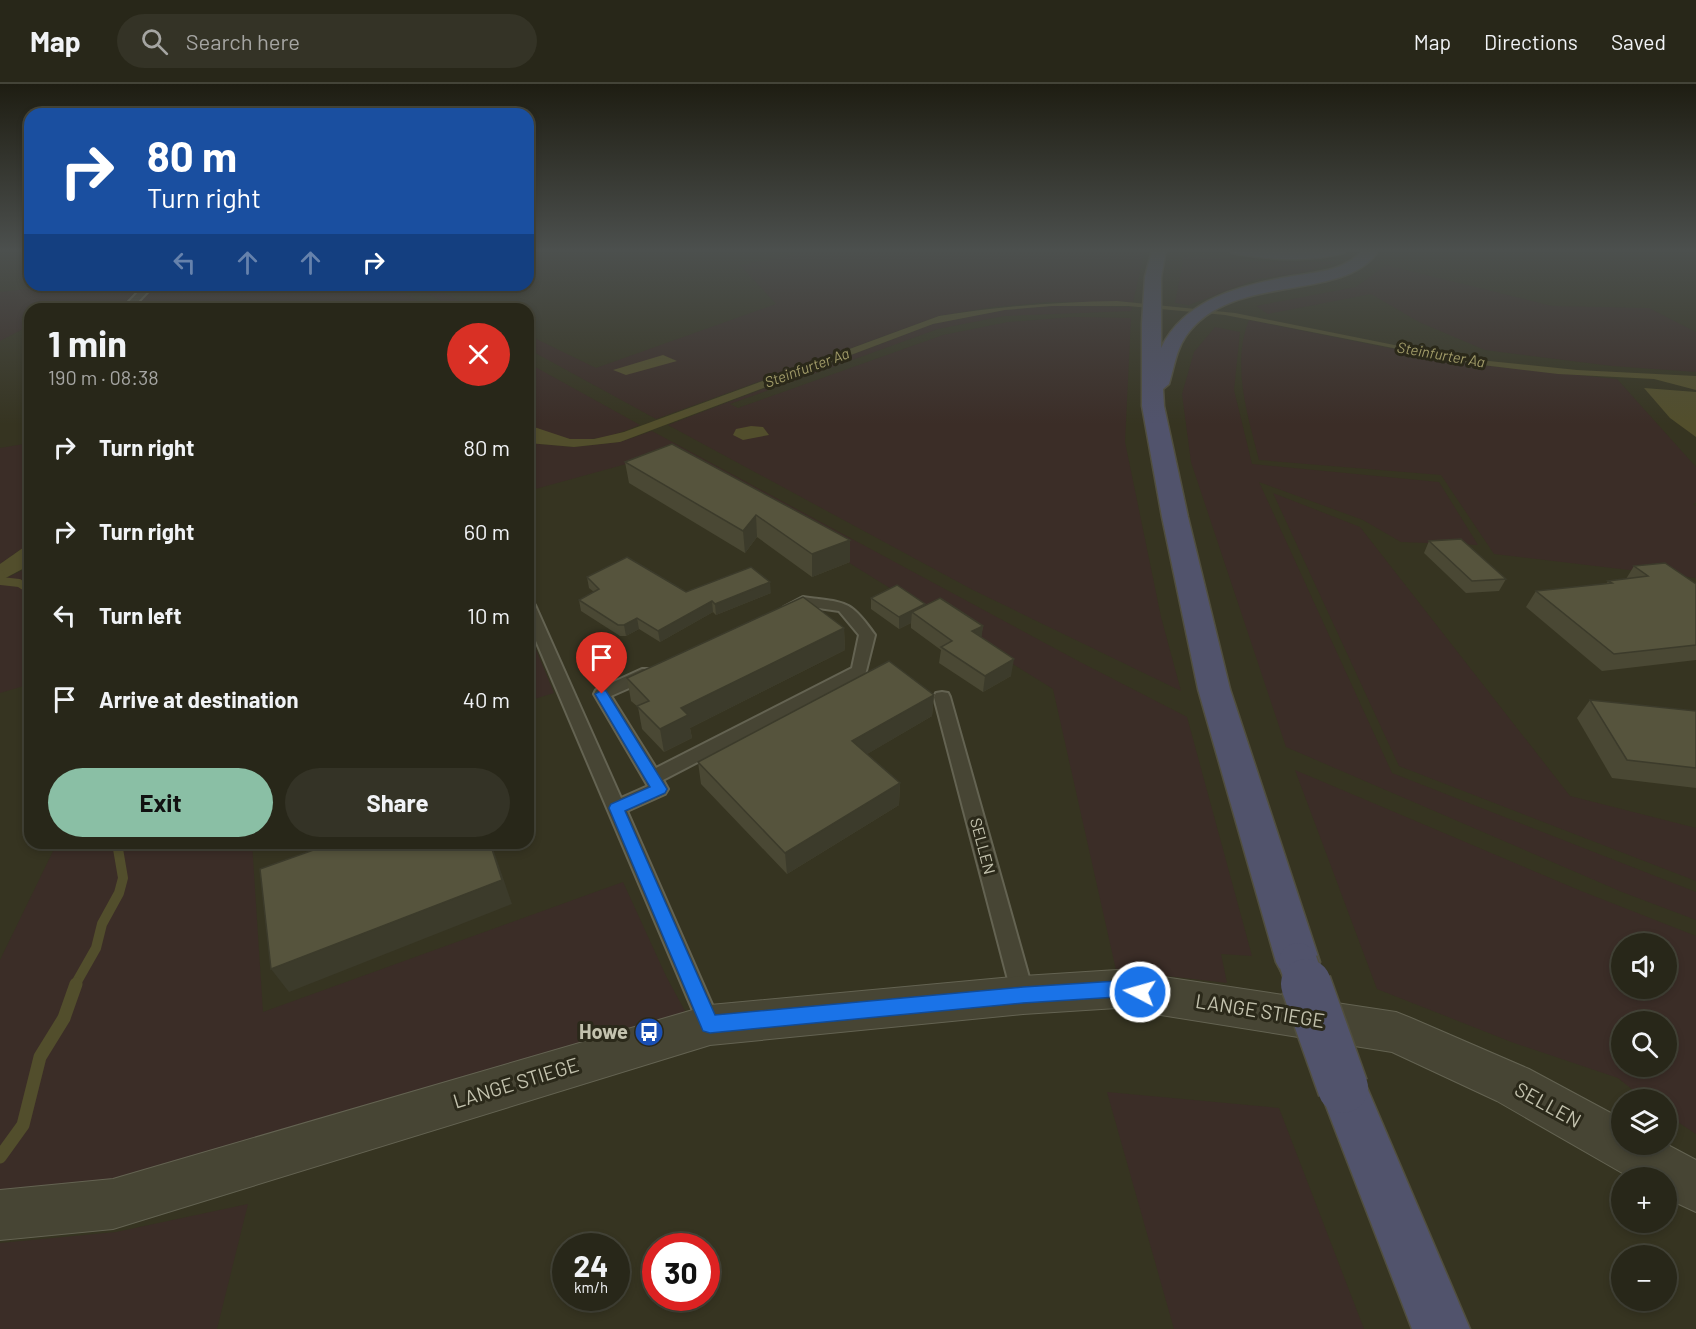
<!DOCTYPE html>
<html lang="en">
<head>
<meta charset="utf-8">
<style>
  :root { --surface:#282719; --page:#343326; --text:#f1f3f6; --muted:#a5a5a2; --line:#444438; --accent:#8abfa5 }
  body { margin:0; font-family:Barlow,sans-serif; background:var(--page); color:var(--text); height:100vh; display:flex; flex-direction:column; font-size:22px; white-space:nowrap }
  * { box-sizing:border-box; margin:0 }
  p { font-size:20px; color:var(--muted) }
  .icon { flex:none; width:33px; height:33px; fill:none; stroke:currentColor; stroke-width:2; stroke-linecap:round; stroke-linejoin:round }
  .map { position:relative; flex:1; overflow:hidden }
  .sheet { position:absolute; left:24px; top:219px; width:510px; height:546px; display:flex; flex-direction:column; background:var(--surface); border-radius:18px; box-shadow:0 3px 9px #0003,0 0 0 2px var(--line) }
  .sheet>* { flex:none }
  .top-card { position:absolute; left:24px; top:24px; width:510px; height:183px; border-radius:18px; box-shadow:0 3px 9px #0003,0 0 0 2px var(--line); background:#1a4fa0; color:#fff; overflow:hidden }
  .fabs { position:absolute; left:1611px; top:849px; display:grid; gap:12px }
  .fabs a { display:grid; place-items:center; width:66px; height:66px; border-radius:50%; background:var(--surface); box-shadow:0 3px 9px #0003,0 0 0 2px var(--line); font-size:30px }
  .speed { position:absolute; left:552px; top:1149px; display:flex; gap:12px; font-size:30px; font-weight:700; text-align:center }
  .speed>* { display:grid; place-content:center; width:78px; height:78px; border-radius:50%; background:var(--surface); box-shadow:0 3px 9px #0003,0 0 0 2px var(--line); line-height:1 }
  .speed small { font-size:15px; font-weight:400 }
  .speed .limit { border:9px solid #d22; background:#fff; color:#111 }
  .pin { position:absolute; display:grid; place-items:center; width:51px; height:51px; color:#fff; margin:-62px -26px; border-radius:50% 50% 50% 0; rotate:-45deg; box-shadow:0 0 6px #0007 }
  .pin .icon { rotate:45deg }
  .me { position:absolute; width:66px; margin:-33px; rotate:276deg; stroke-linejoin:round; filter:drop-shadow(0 0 4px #0008) }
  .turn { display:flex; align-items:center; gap:21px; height:126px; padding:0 24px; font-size:27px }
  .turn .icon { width:78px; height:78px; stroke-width:2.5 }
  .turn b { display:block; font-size:42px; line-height:51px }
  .lanes { display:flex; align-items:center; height:57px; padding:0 24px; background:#0003; justify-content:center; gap:30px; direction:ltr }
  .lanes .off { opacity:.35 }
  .round { display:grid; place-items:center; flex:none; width:63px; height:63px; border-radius:32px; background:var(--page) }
  .summary { display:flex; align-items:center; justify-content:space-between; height:102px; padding:0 24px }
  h1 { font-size:36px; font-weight:700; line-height:45px }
  .action { display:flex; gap:12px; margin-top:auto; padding:12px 24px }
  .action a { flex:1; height:69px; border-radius:36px; background:var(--accent); color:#111; font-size:24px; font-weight:700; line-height:69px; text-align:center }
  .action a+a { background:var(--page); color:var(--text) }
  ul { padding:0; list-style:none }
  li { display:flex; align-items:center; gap:18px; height:84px; padding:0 24px }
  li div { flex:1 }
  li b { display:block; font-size:22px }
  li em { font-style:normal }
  header { display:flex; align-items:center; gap:36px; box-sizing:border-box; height:84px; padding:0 30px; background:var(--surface); border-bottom:2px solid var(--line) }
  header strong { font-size:28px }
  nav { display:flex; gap:33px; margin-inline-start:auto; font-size:21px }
  .search { width:420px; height:54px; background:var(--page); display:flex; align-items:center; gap:15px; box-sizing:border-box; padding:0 21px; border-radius:33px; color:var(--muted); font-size:22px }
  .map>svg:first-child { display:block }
</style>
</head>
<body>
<header>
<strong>Map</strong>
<div class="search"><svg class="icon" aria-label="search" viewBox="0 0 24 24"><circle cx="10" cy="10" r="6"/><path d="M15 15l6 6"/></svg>Search here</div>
<nav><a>Map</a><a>Directions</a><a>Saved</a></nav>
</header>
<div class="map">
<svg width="1696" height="1245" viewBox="0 0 1696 1245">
  <rect width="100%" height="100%" fill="#363421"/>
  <g fill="#3b2d27" fill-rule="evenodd">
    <path d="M 808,166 L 1145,166 L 1133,218 L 1048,218 L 993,223 L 939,232 L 656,335 L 528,265 L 528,251 L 596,284 L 776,220 L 740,181 L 788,172 Z"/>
    <path d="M 1184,172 L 1268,178 L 1337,178 L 1302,189 L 1257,195 L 1189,221 L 1175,219 Z"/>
    <path d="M 1386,181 L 1552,222 L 1649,224 L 1696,248 L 1696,288 L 1612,282 L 1485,266 L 1419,238 L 1371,210 L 1268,230 L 1256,222 L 1356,203 Z"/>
    <path d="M 64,201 L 142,201 L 119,225 L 30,225 L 30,244 L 23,245 L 0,257 L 0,208 Z"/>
    <path d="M 156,201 L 390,201 L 432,225 L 132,225 Z"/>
    <path d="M 412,201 L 427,201 L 476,225 L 456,225 Z"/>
    <path d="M 1052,222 L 1132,223 L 1131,227 L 1004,232 L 938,245 L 730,320 L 738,324 L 943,251 L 1008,238 L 1073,233 L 1131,234 L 1125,358 L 1161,533 L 1181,607 L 973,506 L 668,341 L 933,240 L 1005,226 Z"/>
    <path d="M 1249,236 L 1469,280 L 1617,295 L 1696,383 L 1696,419 L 1693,420 L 1696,422 L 1696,494 L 1494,470 L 1441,391 L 1259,376 C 1248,332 1231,281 1249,236 Z"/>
    <path d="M 1215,243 L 1240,248 L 1234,306 L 1252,380 L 1439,398 L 1478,461 L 1401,458 L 1363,436 L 1259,398 L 1392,689 L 1696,808 L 1696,836 L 1622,808 L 1286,663 L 1191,378 L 1182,310 L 1194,268 Z"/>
    <path d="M 528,279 L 640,341 C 619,350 594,358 570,355 C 555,353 542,345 528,341 Z"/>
    <path d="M 652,347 L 1080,578 L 1187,633 L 1252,872 L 1221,870 L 1227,899 L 1116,886 L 1053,605 L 670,368 L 528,407 L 528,359 L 574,363 L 620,358 Z"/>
    <path d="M 30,359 L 30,459 L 0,480 L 0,364 Z"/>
    <path d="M 1273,409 L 1360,443 L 1570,712 L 1696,744 L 1696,797 L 1399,682 Z"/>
    <path d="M 30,479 L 30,609 L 27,601 L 0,609 L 0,497 L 23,486 Z"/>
    <path d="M 528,546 L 554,609 L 528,617 Z"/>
    <path d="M 1295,686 L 1581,807 L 1696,852 L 1696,1050 L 1667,1031 L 1666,1016 L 1644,1015 L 1618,994 L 1514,959 L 1377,905 ZM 1622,860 L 1666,860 L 1666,904 L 1622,904 ZM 1622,938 L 1666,938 L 1666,982 L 1622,982 Z"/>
    <path d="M 57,759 L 252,759 L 263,928 L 623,798 L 666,892 L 686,929 L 123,1099 L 0,1107 L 0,876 Z"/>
    <path d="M 1107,1008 L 1279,1024 L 1364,1245 L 1174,1245 Z"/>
    <path d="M 248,1120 L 217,1245 L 0,1245 L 0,1159 L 116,1148 Z"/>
  </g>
  <g fill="#524e2c">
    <path d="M 1117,217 L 1235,229 L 1459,274 L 1577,286 L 1696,292 L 1696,306 L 1654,295 L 1558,290 L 1474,280 L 1225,231 L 1128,222 L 1052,222 L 1005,226 L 933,240 L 620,358 L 574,363 L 528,359 L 528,341 L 570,355 L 594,355 L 624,348 L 939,232 C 999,222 1057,218 1117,217 Z"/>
    <path d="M 663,271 L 677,277 L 626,291 L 613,286 Z"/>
    <path d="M 1644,304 L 1696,308 L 1696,353 L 1670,334 Z"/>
    <path d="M 751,342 L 763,343 L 769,351 L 743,356 L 733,351 L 736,345 Z"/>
    <path d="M 30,459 L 28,482 L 0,497 L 0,480 Z"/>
  </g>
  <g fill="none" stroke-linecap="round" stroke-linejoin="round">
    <path stroke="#524e2c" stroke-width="8" d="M 0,490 L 1,497 L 19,499 L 30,506"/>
    <path stroke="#524e2c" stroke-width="10" d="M 75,901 L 96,864 L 102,840 L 119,809 L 123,794 L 117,759"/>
    <path stroke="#524e2c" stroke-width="13" d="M 0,1073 L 23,1041 L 40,973 L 64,934 L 76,900"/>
    <g stroke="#646352" stroke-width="4">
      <g id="lane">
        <path d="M 145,201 L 154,201 L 131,225 L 122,225 Z"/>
        <path d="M 803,513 C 845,519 849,514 875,551 L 865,591 L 663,696 L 668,705 L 665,710 L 627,727 L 721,941 L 718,948 L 710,952 L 702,948 L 699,941 L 528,538 L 528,517 L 535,521 L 621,714 L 648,702 L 594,610 L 596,606 L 642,585 L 654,585 L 656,589 L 654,593 L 611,612 L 656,684 L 852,584 L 859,551 L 839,527 L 805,522 L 791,527 L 784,523 Z"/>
        <path d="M 942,608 L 948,609 L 950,613 L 1034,911 L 1031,918 L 1023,921 L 1015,918 L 1012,911 L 934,613 L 936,609 Z"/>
      </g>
    </g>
    <g stroke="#646352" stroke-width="2">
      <path id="street" d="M 1117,886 L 1396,928 L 1411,934 L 1529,985 L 1622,1035 L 1622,1060 L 1666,1060 L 1696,1076 L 1696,1128 L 1666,1114 L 1666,1094 L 1631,1094 L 1497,1017 L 1392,968 L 1117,924 L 1023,930 L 710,961 L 113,1145 L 0,1156 L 0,1106 L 113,1095 L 710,921 L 1023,892 Z"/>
    </g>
    <g stroke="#514f3f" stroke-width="3">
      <g id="highway">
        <path d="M 1152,166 L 1166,166 L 1161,193 L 1161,264 C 1185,214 1243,201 1293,192 C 1317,188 1343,187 1361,168 L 1360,166 L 1374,166 L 1377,169 C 1340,219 1230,188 1186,252 C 1176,266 1174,284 1169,300 L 1163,305 L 1164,322 L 1188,433 L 1230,605 L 1320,878 L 1313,891 L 1298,897 L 1283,891 L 1276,878 L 1198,605 L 1162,433 L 1142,322 L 1142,239 L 1145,193 Z"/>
        <path d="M 1230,166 L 1346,166 L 1344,169 C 1308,178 1274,176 1237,170 L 1232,169 Z"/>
        <path d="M 1343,981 L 1360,987 L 1470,1245 L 1412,1245 L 1319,1004 L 1326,987 Z"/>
      </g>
    </g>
    <use href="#lane" fill="#474534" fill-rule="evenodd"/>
    <use href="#street" fill="#474534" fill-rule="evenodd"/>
    <use href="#highway" fill="#51536c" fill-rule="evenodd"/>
    <g stroke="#514f3f" stroke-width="41" stroke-linecap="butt">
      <path id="highway-bridge-far1" d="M 1298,878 L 1306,901"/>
    </g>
    <g stroke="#514f3f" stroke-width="53" stroke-linecap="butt">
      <path id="highway-bridge" d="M 1306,900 L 1343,1004"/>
    </g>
    <use href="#highway-bridge-far1" stroke="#51536c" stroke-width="38"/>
    <use href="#highway-bridge" stroke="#51536c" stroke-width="50"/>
  </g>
  <g fill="#4a4834">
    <path d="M 625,378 L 850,456 L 850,478 L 812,493 L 757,453 L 745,469 L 629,399 Z"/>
    <path d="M 1429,457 L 1506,495 L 1499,507 L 1466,509 L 1424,469 Z"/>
    <path d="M 1634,482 L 1696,500 L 1696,576 L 1602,587 L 1526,523 L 1536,507 L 1606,500 L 1608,497 L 1626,495 Z"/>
    <path d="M 587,493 L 686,508 L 771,509 L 716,531 L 713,528 L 660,558 L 639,545 L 626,552 L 620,552 L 581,527 L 579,516 L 594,508 L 589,504 Z"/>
    <path d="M 871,514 L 925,521 L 983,542 L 981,553 L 1011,592 L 983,608 L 939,579 L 941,566 L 911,544 L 911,539 L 899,545 L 871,525 Z"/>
    <path d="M 844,544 L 845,566 L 690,644 L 692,654 L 664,668 L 642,645 L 638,623 L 631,617 L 627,594 Z"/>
    <path d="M 934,611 L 932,632 L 867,670 L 900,699 L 899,721 L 787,790 L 701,700 L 698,678 Z"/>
    <path d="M 1590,616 L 1696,627 L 1696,704 L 1612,694 L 1577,634 Z"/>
  </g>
  <g fill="#3c3b2b">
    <path d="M 756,431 L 757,453 L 745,469 L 743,447 Z"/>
    <path d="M 850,456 L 850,478 L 812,493 L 812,470 Z"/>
    <path d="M 770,498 L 771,509 L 716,531 L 715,520 Z"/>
    <path d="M 712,517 L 713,528 L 660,558 L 658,547 Z"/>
    <path d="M 925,520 L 924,532 L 912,528 L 911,539 L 899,545 L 899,533 Z"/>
    <path d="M 637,534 L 639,545 L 626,552 L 624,541 Z"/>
    <path d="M 983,542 L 981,558 L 972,547 Z"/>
    <path d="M 844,544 L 845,566 L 690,644 L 692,654 L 664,668 L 660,645 L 681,624 Z"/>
    <path d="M 1014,575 L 1011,592 L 983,608 L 985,592 Z"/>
    <path d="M 934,611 L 932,632 L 852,679 L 852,657 Z"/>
    <path d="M 900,699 L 899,721 L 787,790 L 785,769 Z"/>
    <path d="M 490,759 L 491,759 L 512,820 L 289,908 L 271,885 Z"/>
  </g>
  <g fill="#56543d" stroke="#3c3b2b" stroke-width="1.5">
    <path d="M 672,360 L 850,456 L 812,470 L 756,431 L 743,447 L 625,378 Z"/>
    <path d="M 1461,455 L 1506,495 L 1472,497 L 1429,457 Z"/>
    <path d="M 627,473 L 686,508 L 751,483 L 770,498 L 715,520 L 712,517 L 658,547 L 637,534 L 624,541 L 618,541 L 579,516 L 599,505 L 587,493 Z"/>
    <path d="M 1665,479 L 1696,500 L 1696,561 L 1614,570 L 1536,507 L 1612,499 L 1608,497 L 1648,492 L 1634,482 Z"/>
    <path d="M 897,501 L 925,520 L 899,533 L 871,514 Z"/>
    <path d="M 803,513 L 844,544 L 681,624 L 688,631 L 660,645 L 637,622 L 649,617 L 627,594 Z"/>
    <path d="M 940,514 L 983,542 L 972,547 L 1014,575 L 985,592 L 941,563 L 952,557 L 912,528 Z"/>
    <path d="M 889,577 L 934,611 L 852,657 L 900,699 L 785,769 L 698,678 Z"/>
    <path d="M 1590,616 L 1696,627 L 1696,684 L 1627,676 Z"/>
    <path d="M 333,759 L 490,759 L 502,796 L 271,885 L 260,785 Z"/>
  </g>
  <linearGradient id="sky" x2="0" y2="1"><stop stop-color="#1e1d12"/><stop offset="0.49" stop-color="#4c504e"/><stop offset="1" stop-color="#4c504e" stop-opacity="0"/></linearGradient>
  <rect width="1696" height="340" fill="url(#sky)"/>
  <path fill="#1a73e8" stroke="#114b97" stroke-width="1.5" d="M 602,606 L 606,607 L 667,705 L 665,709 L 625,727 L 715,931 L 1023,903 L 1117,897 L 1147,903 L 1149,908 L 1147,914 L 1140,917 L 1117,913 L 1023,919 L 710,949 L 703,947 L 609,724 L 611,720 L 650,703 L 595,610 Z"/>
  <defs>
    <g id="bus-disc" transform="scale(1.5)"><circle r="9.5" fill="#1a4fb4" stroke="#2b291a"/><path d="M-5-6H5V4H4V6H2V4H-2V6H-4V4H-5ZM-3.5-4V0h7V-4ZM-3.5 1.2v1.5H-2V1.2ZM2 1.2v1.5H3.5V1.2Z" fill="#fff"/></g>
  </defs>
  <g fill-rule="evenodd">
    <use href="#bus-disc" x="649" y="948"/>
  </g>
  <g text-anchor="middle" stroke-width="6" stroke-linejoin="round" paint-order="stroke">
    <g font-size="15" font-style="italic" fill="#a19b68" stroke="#2b291a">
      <text transform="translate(1441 271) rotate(10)" y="5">Steinfurter Aa</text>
      <text transform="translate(807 284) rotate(-20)" y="5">Steinfurter Aa</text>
    </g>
    <g font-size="16" fill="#c3c2ae" stroke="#2b291a">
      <text transform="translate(983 762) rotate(75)" y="6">SELLEN</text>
    </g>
    <g font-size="20" fill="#c3c2ae" stroke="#2b291a">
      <text transform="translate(1260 927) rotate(9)" y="7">LANGE STIEGE</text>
      <text transform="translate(516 999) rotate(-17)" y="7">LANGE STIEGE</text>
      <text transform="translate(1548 1021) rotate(29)" y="7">SELLEN</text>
    </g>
    <g font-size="20" font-weight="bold" fill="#c3c2ae" stroke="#2b291a" text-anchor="end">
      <text x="628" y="955">Howe</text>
    </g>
  </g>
</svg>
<div class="fabs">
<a><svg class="icon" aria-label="sound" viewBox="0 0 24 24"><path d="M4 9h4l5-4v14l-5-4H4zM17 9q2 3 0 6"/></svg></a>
<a><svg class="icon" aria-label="search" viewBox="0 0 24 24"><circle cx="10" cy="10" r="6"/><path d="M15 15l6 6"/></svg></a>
<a><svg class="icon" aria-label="layers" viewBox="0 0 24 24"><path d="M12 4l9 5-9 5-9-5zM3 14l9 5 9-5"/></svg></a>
<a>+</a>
<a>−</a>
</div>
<div class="speed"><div>24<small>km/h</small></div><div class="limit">30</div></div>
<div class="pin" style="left:602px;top:610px;background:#d93025"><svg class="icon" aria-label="arrive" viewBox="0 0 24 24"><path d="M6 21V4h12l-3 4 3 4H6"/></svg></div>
<svg class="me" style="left:1140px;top:908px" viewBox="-20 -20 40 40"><circle r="17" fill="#1a73e8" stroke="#fff" stroke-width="3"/><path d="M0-11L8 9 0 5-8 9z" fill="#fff"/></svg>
<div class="top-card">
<div class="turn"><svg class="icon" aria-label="right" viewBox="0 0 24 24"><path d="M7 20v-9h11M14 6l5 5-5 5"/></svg><div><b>80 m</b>Turn right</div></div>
<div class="lanes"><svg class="icon off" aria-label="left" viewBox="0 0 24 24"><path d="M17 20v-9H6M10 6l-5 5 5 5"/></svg><svg class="icon off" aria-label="ahead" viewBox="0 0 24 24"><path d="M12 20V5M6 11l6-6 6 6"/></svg><svg class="icon off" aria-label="ahead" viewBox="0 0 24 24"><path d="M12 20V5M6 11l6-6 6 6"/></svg><svg class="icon" aria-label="right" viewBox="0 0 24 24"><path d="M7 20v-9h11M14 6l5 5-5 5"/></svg></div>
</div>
<section class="sheet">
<div class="summary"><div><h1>1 min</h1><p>190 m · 08:38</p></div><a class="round" style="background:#d93025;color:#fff"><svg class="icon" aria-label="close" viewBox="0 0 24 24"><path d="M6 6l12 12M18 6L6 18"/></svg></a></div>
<ul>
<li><svg class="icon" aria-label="right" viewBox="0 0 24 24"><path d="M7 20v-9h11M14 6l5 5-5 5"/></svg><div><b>Turn right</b></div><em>80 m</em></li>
<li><svg class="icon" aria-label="right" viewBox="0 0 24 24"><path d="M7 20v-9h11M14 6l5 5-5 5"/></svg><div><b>Turn right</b></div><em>60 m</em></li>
<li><svg class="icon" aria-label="left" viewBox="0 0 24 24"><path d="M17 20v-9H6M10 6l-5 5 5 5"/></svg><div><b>Turn left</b></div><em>10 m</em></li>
<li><svg class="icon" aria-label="arrive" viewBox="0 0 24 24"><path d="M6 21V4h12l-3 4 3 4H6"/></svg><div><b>Arrive at destination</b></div><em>40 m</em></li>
</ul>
<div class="action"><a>Exit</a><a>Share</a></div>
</section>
</div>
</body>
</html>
